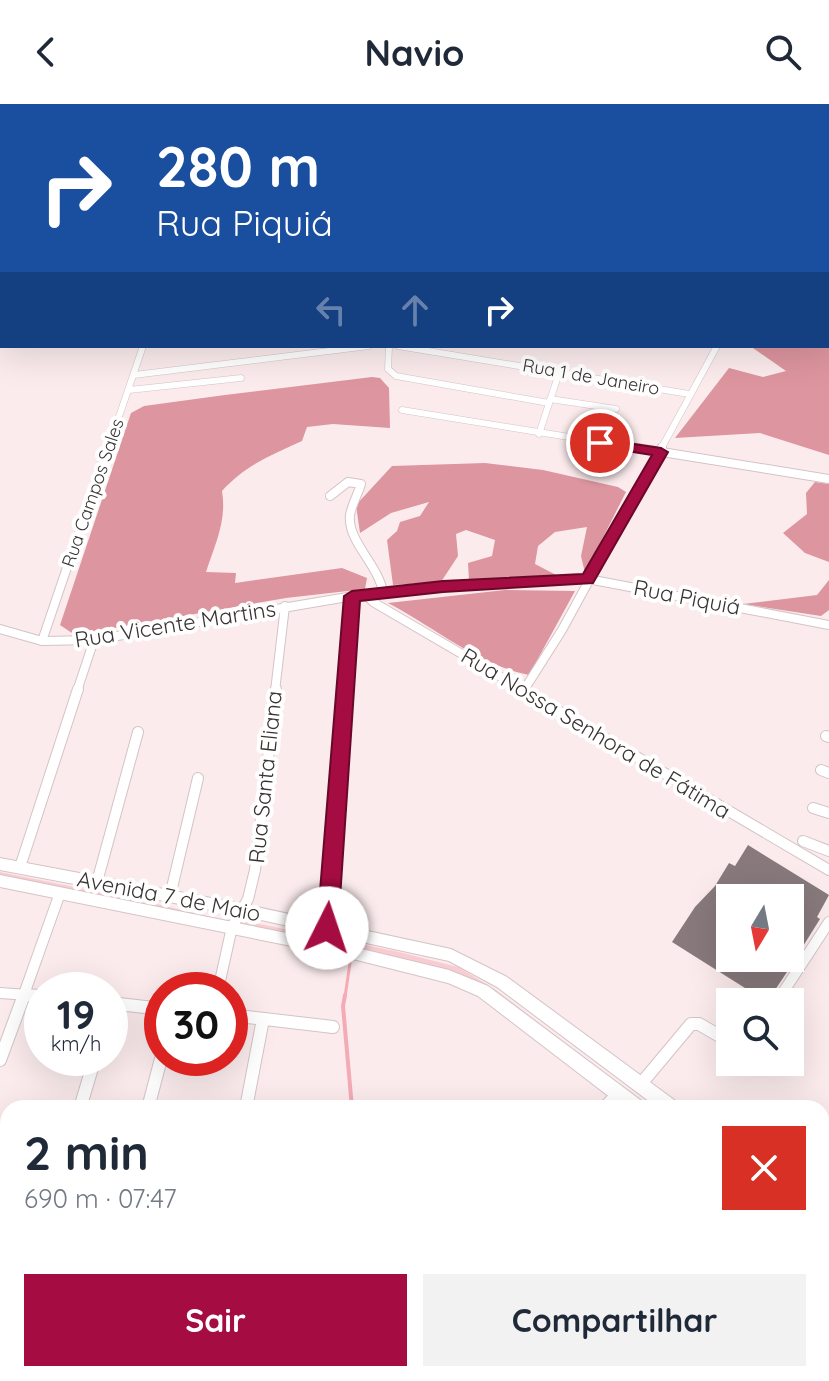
<!DOCTYPE html>
<html lang="pt">
<head>
<meta charset="utf-8">
<style>
  :root { --surface:#fff; --page:#f2f2f3; --text:#1f2937; --muted:#747a83; --accent:#a50c41 }
  body { margin:0; font-family:Quicksand,sans-serif; background:var(--page); color:var(--text); height:100vh; display:flex; flex-direction:column; font-size:30px; white-space:nowrap }
  * { box-sizing:border-box; margin:0 }
  p { font-size:26px; color:var(--muted) }
  .icon { flex:none; width:44px; height:44px; fill:none; stroke:currentColor; stroke-width:2; stroke-linecap:round; stroke-linejoin:round }
  .map { position:relative; flex:1; overflow:hidden }
  .details { position:absolute; left:0px; top:996px; width:830px; height:282px; display:flex; flex-direction:column; background:var(--surface); border-radius:24px 24px 0 0; box-shadow:0 8px 32px #0002 }
  .details>* { flex:none }
  .hud { position:absolute; left:0px; top:0px; width:830px; height:244px; box-shadow:0 8px 32px #0002; background:#1a4fa0; color:#fff; overflow:hidden }
  .needle { width:52px; rotate:190deg }
  .tools { position:absolute; left:716px; top:780px; display:grid; gap:16px }
  .tools a { display:grid; place-items:center; width:88px; height:88px; border-radius:0px; background:var(--surface); box-shadow:0 8px 32px #0002; font-size:40px }
  .speed { position:absolute; left:24px; top:868px; display:flex; gap:16px; font-size:40px; font-weight:700; text-align:center }
  .speed>* { display:grid; place-content:center; width:104px; height:104px; border-radius:50%; background:var(--surface); box-shadow:0 8px 32px #0002; line-height:1 }
  .speed small { font-size:20px; font-weight:400 }
  .speed .limit { border:12px solid #d22; background:#fff; color:#111 }
  .pin { position:absolute; display:grid; place-items:center; width:68px; height:68px; color:#fff; margin:-34px; border:4px solid #fff; border-radius:50%; box-shadow:0 2px 8px #0007 }
  .me { position:absolute; width:88px; margin:-44px; rotate:4deg; stroke-linejoin:round; filter:drop-shadow(0 0 6px #0008) }
  .turn { display:flex; align-items:center; gap:28px; height:168px; padding:0 24px; font-size:36px }
  .turn .icon { width:104px; height:104px; stroke-width:2.5 }
  .turn b { display:block; font-size:56px; line-height:68px }
  .lanes { display:flex; align-items:center; height:76px; padding:0 24px; background:#0003; justify-content:center; gap:40px; direction:ltr }
  .lanes .off { opacity:.35 }
  .round { display:grid; place-items:center; flex:none; width:84px; height:84px; border-radius:0px; background:var(--page) }
  .head { display:flex; align-items:center; justify-content:space-between; height:136px; padding:0 24px }
  h1 { font-size:48px; font-weight:700; line-height:60px }
  .action { display:flex; gap:16px; margin-top:auto; padding:16px 24px }
  .action a { flex:1; height:92px; border-radius:0px; background:var(--accent); color:#fff; font-size:32px; font-weight:700; line-height:92px; text-align:center }
  .action a+a { background:var(--page); color:var(--text) }
  header { display:flex; justify-content:space-between; align-items:center; height:104px; padding:0 24px; background:var(--surface); font-size:36px; font-weight:700 }
  .map>svg:first-child { display:block }
</style>
</head>
<body>
<header><svg class="icon" aria-label="back" viewBox="0 0 24 24"><path d="M15 5l-7 7 7 7"/></svg>Navio<svg class="icon" aria-label="search" viewBox="0 0 24 24"><circle cx="10" cy="10" r="6"/><path d="M15 15l6 6"/></svg></header>
<div class="map">
<svg width="829" height="1277" viewBox="0 0 829 1277">
  <rect width="100%" height="100%" fill="#fbebed"/>
  <g fill="#faccd1">
    <path d="M 0,768 L 149,798 L 218,815 L 0,774 Z"/>
    <path d="M 239,816 L 395,847 L 458,863 L 496,886 L 650,1004 L 637,1004 L 477,883 L 238,821 Z"/>
  </g>
  <g fill="#dd959f">
    <path d="M 829,197 L 829,351 L 760,329 L 675,334 L 729,264 L 763,273 L 786,267 L 750,242 L 828,242 Z"/>
    <path d="M 372,273 L 380,274 L 389,284 L 390,324 L 333,320 L 307,323 L 302,337 C 271,351 244,362 222,387 C 227,417 215,440 206,468 L 236,469 L 235,479 L 342,464 L 367,474 L 365,485 L 286,494 L 75,531 L 60,521 L 131,309 L 144,302 L 225,291 Z"/>
    <path d="M 485,359 L 543,366 L 618,383 L 626,388 L 585,469 L 581,452 L 587,423 L 555,428 L 538,442 L 535,460 L 562,474 L 469,477 L 468,459 L 492,452 L 495,436 L 466,426 L 456,430 L 458,452 L 441,478 L 393,481 L 387,436 L 397,427 L 400,418 L 420,412 L 429,398 L 391,409 L 360,429 L 356,401 L 392,362 Z"/>
    <path d="M 815,378 L 829,380 L 829,458 L 805,449 L 783,429 L 807,410 L 806,389 Z"/>
    <path d="M 829,476 L 829,506 L 821,512 L 743,500 L 817,491 Z"/>
    <path d="M 505,486 L 575,487 L 529,571 C 478,561 434,523 388,499 Z"/>
  </g>
  <g fill="none" stroke-linecap="round" stroke-linejoin="round">
    <path stroke="#f4abb5" stroke-width="2" d="M 741,0 L 767,2"/>
    <path stroke="#f4abb5" stroke-width="3" d="M 345,893 L 350,859"/>
    <g stroke="#f4abb5" stroke-width="4">
      <path d="M 345,891 L 343,902 L 352,1004"/>
      <path d="M 304,1277 L 306,1270"/>
    </g>
  </g>
  <path fill="#887a7c" d="M 748,741 L 829,791 L 817,813 L 820,815 L 790,863 L 790,794 L 730,794 L 730,854 L 773,854 L 789,865 L 767,898 L 672,838 L 695,803 L 715,782 L 729,759 L 735,762 Z"/>
  <g fill="none" stroke-linecap="round" stroke-linejoin="round">
    <g stroke="#d3c4c6" stroke-width="7">
      <g id="minor-far3">
        <path d="M 389,242 L 388,265 L 396,272 L 549,299"/>
        <path d="M 398,242 L 689,290"/>
        <path d="M 134,271 L 369,242"/>
        <path d="M 129,286 L 241,274"/>
        <path d="M 550,295 L 616,305"/>
        <path d="M 402,306 L 643,345"/>
        <path d="M 539,330 L 560,266"/>
        <path d="M 108,345 L 143,242"/>
        <path d="M 661,345 L 717,242"/>
      </g>
    </g>
    <g stroke="#d3c4c6" stroke-width="10">
      <g id="minor-far2">
        <path d="M 631,343 L 829,375"/>
        <path d="M 330,392 L 348,378 L 361,380 C 358,390 352,400 350,411 C 347,437 378,460 383,488"/>
        <path d="M 365,490 L 373,498 L 525,587"/>
        <path d="M 0,525 L 42,537 L 94,536 L 365,490 L 443,482 L 588,475 L 829,521"/>
        <path d="M 42,537 L 108,343"/>
        <path d="M 524,586 L 562,526 L 662,343"/>
        <path d="M 77,587 L 94,536"/>
        <path d="M 275,587 L 285,502"/>
        <path d="M 345,587 L 352,492"/>
      </g>
    </g>
    <g stroke="#d3c4c6" stroke-width="12">
      <g id="minor-far1">
        <path d="M 521,585 L 829,766"/>
        <path d="M 826,632 L 829,633"/>
        <path d="M 821,666 L 829,669"/>
        <path d="M 813,704 L 829,709"/>
        <path d="M 803,737 L 829,747"/>
        <path d="M 20,763 L 78,585"/>
        <path d="M 97,778 L 138,628"/>
        <path d="M 170,792 L 198,674"/>
        <path d="M 327,824 L 345,585"/>
        <path d="M 218,886 L 232,823 L 248,795 L 255,766 L 276,585"/>
        <path d="M 0,889 L 42,892"/>
        <path d="M 23,893 L 60,789"/>
        <path d="M 780,893 L 829,818"/>
      </g>
    </g>
    <g stroke="#d3c4c6" stroke-width="14">
      <g id="minor">
        <path d="M 22,891 L 42,892"/>
        <path d="M 776,898 L 781,891"/>
        <path d="M 110,899 L 162,905"/>
        <path d="M 230,911 L 333,923"/>
        <path d="M 0,956 L 24,891"/>
        <path d="M 640,981 L 691,920 L 699,920 L 730,938"/>
        <path d="M 80,1004 L 95,954"/>
        <path d="M 148,1004 L 162,951"/>
        <path d="M 246,1004 L 263,915"/>
        <path d="M 604,1004 L 618,990"/>
        <path d="M 822,1047 L 829,1035"/>
        <path d="M 0,1263 L 8,1238"/>
        <path d="M 606,1270 L 614,1277"/>
        <path d="M 818,1270 L 827,1277"/>
        <path d="M 78,1277 L 80,1270"/>
        <path d="M 191,1277 L 192,1270"/>
      </g>
    </g>
    <g stroke="#d3c4c6" stroke-width="2">
      <g id="secondary">
        <path d="M 0,754 L 243,800 L 451,845 L 507,873 L 677,998 L 679,1004 L 658,1004 L 497,883 L 449,857 L 243,812 L 0,766 Z"/>
        <path d="M 0,771 L 341,840 L 449,866 L 488,882 L 643,998 L 645,1004 L 624,1004 L 478,892 L 448,879 L 341,852 L 0,783 Z"/>
        <path d="M 822,1107 L 829,1110 L 829,1128 L 822,1125 Z"/>
        <path d="M 822,1133 L 829,1136 L 829,1154 L 822,1151 Z"/>
      </g>
    </g>
    <use href="#minor-far3" stroke="#fff" stroke-width="6"/>
    <use href="#minor-far2" stroke="#fff" stroke-width="8"/>
    <use href="#minor-far1" stroke="#fff" stroke-width="10"/>
    <use href="#minor" stroke="#fff" stroke-width="12"/>
    <use href="#secondary" fill="#fff" fill-rule="evenodd"/>
  </g>
  <path fill="#a50c41" stroke="#6b082a" stroke-width="2" d="M 600,335 L 661,344 L 668,348 L 593,479 L 443,488 L 360,497 L 338,824 L 335,830 L 327,833 L 320,830 L 317,824 L 344,492 L 352,487 L 443,477 L 583,470 L 652,351 L 595,342 L 595,336 Z"/>
  <g text-anchor="middle" stroke-width="8" stroke-linejoin="round" paint-order="stroke">
    <g font-size="18" fill="#393333" stroke="#fff">
      <text transform="translate(591 273) rotate(10)" y="6">Rua 1 de Janeiro</text>
      <text transform="translate(93 389) rotate(-71)" y="6">Rua Campos Sales</text>
    </g>
    <g font-size="22" fill="#393333" stroke="#fff">
      <text transform="translate(687 493) rotate(11)" y="8">Rua Piquiá</text>
      <text transform="translate(175 520) rotate(-9)" y="8">Rua Vicente Martins</text>
      <text transform="translate(596 629) rotate(31)" y="8">Rua Nossa Senhora de Fátima</text>
      <text transform="translate(265 673) rotate(-84)" y="8">Rua Santa Eliana</text>
      <text transform="translate(169 792) rotate(11)" y="8">Avenida 7 de Maio</text>
    </g>
  </g>
</svg>
<div class="tools">
<a><svg class="needle" viewBox="-14 -14 28 28"><path d="M0-13l5 13h-10z" fill="#e53935"/><path d="M0 13l5-13h-10z" fill="#747a83"/></svg></a>
<a><svg class="icon" aria-label="search" viewBox="0 0 24 24"><circle cx="10" cy="10" r="6"/><path d="M15 15l6 6"/></svg></a>
</div>
<div class="speed"><div>19<small>km/h</small></div><div class="limit">30</div></div>
<div class="pin" style="left:600px;top:339px;background:#d93025"><svg class="icon" aria-label="arrive" viewBox="0 0 24 24"><path d="M6 21V4h12l-3 4 3 4H6"/></svg></div>
<svg class="me" style="left:327px;top:824px" viewBox="-20 -20 40 40"><circle r="19" fill="#fff"/><path d="M0-13L10 11 0 6-10 11z" fill="#a50c41"/></svg>
<div class="hud">
<div class="turn"><svg class="icon" aria-label="right" viewBox="0 0 24 24"><path d="M7 20v-9h11M14 6l5 5-5 5"/></svg><div><b>280 m</b>Rua Piquiá</div></div>
<div class="lanes"><svg class="icon off" aria-label="left" viewBox="0 0 24 24"><path d="M17 20v-9H6M10 6l-5 5 5 5"/></svg><svg class="icon off" aria-label="ahead" viewBox="0 0 24 24"><path d="M12 20V5M6 11l6-6 6 6"/></svg><svg class="icon" aria-label="right" viewBox="0 0 24 24"><path d="M7 20v-9h11M14 6l5 5-5 5"/></svg></div>
</div>
<section class="details">
<div class="head"><div><h1>2 min</h1><p>690 m · 07:47</p></div><a class="round" style="background:#d93025;color:#fff"><svg class="icon" aria-label="close" viewBox="0 0 24 24"><path d="M6 6l12 12M18 6L6 18"/></svg></a></div>
<div class="action"><a>Sair</a><a>Compartilhar</a></div>
</section>
</div>
</body>
</html>
